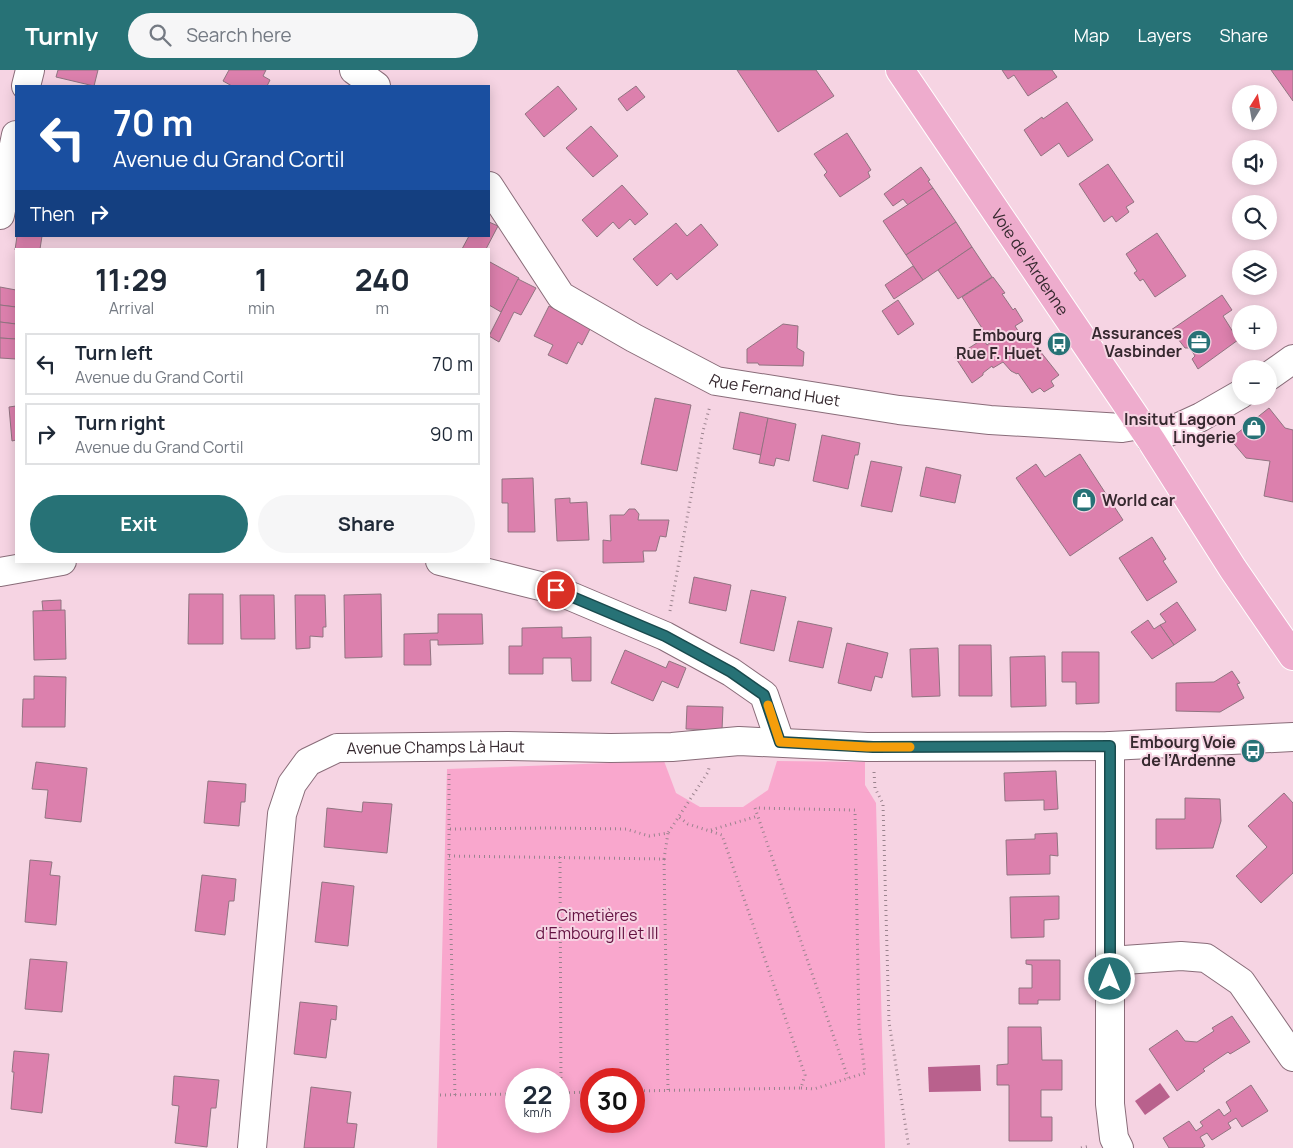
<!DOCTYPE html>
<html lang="en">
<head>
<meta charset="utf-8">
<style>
  :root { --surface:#fff; --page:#f6f6f7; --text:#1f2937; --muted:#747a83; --line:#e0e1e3; --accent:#277276 }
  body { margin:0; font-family:Manrope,sans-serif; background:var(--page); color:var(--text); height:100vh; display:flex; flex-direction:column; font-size:19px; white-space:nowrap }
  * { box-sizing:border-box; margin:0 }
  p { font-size:16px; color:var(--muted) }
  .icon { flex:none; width:28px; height:28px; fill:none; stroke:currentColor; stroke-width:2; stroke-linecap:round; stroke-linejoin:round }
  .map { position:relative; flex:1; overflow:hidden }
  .sheet { position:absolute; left:15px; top:178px; width:475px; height:315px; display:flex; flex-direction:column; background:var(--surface); border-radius:0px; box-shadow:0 2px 12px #0003 }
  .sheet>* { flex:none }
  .top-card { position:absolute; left:15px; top:15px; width:475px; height:152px; border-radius:0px; box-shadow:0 2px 12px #0003; background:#1a4fa0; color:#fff; overflow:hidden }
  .needle { width:32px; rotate:11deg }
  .tools { position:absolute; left:1232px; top:15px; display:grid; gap:10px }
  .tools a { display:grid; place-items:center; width:45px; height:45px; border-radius:50%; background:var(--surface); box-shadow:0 2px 12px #0003; font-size:25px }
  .speed { position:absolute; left:505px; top:998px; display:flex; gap:10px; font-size:25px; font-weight:700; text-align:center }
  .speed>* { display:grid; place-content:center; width:65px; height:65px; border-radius:50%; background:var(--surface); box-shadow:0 2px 12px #0003; line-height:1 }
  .speed small { font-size:12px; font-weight:400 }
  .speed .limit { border:8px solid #d22; background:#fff; color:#111 }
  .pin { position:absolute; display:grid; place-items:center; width:42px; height:42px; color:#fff; margin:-21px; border:2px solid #fff; border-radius:50%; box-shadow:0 1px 5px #0007 }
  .me { position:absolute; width:55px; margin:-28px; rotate:0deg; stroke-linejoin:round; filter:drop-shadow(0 0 4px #0008) }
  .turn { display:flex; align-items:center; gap:18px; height:105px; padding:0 15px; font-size:22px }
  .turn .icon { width:65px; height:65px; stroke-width:2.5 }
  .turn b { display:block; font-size:35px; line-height:42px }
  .then { display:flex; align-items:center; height:48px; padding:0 15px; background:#0003; gap:10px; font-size:19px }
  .eta { display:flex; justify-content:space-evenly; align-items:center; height:85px; text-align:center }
  .eta b { font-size:30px; font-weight:700; line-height:35px }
  .button { display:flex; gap:10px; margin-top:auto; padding:10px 15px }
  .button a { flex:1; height:58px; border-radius:30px; background:var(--accent); color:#fff; font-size:20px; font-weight:700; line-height:58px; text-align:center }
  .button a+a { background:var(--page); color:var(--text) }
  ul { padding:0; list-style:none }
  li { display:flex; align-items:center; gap:15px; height:62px; margin:0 10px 8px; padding:0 5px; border:2px solid var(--line); border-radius:0px }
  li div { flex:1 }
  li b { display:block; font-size:19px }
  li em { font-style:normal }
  header { display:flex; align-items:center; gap:30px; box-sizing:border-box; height:70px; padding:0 25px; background:var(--accent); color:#fff }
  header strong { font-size:24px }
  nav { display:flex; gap:28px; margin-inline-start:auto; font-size:18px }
  .search { width:350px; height:45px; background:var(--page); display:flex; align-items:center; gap:12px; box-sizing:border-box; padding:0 18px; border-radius:28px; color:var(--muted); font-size:19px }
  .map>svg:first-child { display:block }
</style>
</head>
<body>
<header>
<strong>Turnly</strong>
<div class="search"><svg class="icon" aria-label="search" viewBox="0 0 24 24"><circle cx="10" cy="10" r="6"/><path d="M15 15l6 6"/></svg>Search here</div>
<nav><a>Map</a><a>Layers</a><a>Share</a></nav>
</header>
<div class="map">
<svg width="1293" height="1078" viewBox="0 0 1293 1078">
  <rect width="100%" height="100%" fill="#f6d4e3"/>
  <path fill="#f9a7cd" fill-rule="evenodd" d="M 664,691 L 676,723 L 700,737 L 743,737 L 768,720 L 777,691 L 865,692 L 865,715 L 876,733 L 885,1078 L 437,1078 L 447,699 ZM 516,1009 L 559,1009 L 559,1051 L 516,1051 ZM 591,1009 L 634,1009 L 634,1051 L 591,1051 Z"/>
  <g fill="#b9618d">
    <path d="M 980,995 L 981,1021 L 929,1022 L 928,997 Z"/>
    <path d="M 1160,1013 L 1170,1027 L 1145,1045 L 1135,1031 Z"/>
  </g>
  <g fill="#dc80ad" stroke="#917481">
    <path d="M 58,0 L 98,0 L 94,16 L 56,7 Z"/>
    <path d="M 229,0 L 266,0 L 263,6 L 270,10 L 267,16 L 232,16 L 223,11 Z"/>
    <path d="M 737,0 L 816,0 L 834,26 L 778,62 Z"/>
    <path d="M 1002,0 L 1052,0 L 1057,7 L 1028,26 L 1014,5 L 1008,9 Z"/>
    <path d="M 1271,0 L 1293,0 L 1293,31 Z"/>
    <path d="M 558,16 L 577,39 L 544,67 L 525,44 Z"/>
    <path d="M 636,16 L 645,27 L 627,41 L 618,29 Z"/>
    <path d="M 1067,32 L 1093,70 L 1068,87 L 1059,73 L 1041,86 L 1024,60 L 1042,47 L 1043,49 Z"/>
    <path d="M 591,56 L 618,86 L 593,107 L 566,78 Z"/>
    <path d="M 847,63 L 871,100 L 868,102 L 870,107 L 840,127 L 824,105 L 827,102 L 814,84 Z"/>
    <path d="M 1108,94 L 1134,132 L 1126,137 L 1129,142 L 1116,152 L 1112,146 L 1104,152 L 1079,114 Z"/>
    <path d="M 921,97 L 930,110 L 928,111 L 933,118 L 908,135 L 903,129 L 893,136 L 884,124 Z"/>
    <path d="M 622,115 L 648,144 L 635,155 L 630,149 L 619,159 L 613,152 L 597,167 L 582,150 Z"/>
    <path d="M 933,118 L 956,152 L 906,185 L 883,151 Z"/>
    <path d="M 489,152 L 498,156 L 486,179 L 462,179 L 469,166 L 489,166 Z"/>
    <path d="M 956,152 L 972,177 L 923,210 L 906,185 Z"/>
    <path d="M 676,153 L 687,166 L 701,154 L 718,175 L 677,210 L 671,203 L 657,216 L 633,189 Z"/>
    <path d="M 1157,163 L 1186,206 L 1155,227 L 1143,209 L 1140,211 L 1134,203 L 1137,201 L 1126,184 Z"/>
    <path d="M 17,166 L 42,166 L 40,179 L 15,180 Z"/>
    <path d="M 972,177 L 992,207 L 958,229 L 938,200 Z"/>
    <path d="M 490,192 L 519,208 L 501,242 L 489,235 L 489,194 Z"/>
    <path d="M 913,196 L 923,210 L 894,229 L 885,215 Z"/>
    <path d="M 993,207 L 1005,223 L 1002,224 L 1013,240 L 1015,238 L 1023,251 L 1015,256 L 1022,267 L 1031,262 L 1039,274 L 1036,276 L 1059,305 L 1051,311 L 1054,316 L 1044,322 L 1040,318 L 1032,323 L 1018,303 L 1017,304 L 1011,301 L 1003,292 L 993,298 L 992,296 L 983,303 L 983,305 L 972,313 L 955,287 L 983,269 L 987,275 L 991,272 L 962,227 Z"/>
    <path d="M 518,209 L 536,218 L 521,245 L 514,242 L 499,272 L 489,266 Z"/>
    <path d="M 0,217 L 16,220 L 16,237 L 0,235 Z"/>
    <path d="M 1222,225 L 1232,240 L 1223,246 L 1238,270 L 1198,299 L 1192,289 L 1195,286 L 1190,278 L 1185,278 L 1171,260 Z"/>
    <path d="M 898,230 L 914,254 L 898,265 L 882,241 Z"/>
    <path d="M 0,235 L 16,237 L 16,254 L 0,252 Z"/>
    <path d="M 549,236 L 591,257 L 582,275 L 578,272 L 567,294 L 548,285 L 553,275 L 534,266 Z"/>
    <path d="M 0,252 L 16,254 L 16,269 L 0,268 Z"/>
    <path d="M 783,254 L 798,256 L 797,278 L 804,282 L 803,296 L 759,295 L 758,293 L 747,293 L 747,279 Z"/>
    <path d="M 0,268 L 16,269 L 16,289 L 0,288 Z"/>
    <path d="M 655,328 L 691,335 L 677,401 L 641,394 Z"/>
    <path d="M 16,336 L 16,370 L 12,371 L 9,337 Z"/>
    <path d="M 1269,338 L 1285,358 L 1293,360 L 1293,432 L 1264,426 L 1270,391 L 1246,388 L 1230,369 Z"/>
    <path d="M 740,342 L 768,348 L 761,385 L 733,379 Z"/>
    <path d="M 768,348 L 796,354 L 789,391 L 776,388 L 774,396 L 759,393 Z"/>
    <path d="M 822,365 L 860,373 L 858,385 L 855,385 L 848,419 L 813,411 Z"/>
    <path d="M 1080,384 L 1123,450 L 1070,486 L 1016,408 L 1036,394 L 1045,407 Z"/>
    <path d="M 871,391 L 902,397 L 892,442 L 861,436 Z"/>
    <path d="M 926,397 L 961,405 L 955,433 L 920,426 Z"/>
    <path d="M 533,408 L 535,462 L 508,462 L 508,433 L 502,433 L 502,409 Z"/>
    <path d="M 570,428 L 570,433 L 587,432 L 589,470 L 557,471 L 555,429 Z"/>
    <path d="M 629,439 L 635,439 L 639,444 L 638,450 L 669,450 L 666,467 L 660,466 L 656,481 L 643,481 L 644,492 L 603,493 L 603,470 L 611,471 L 610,445 L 624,445 Z"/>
    <path d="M 1152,467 L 1166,489 L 1163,491 L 1177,512 L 1147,531 L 1119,488 Z"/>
    <path d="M 694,507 L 731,515 L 726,541 L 689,533 Z"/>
    <path d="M 751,520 L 786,527 L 774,581 L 740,573 Z"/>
    <path d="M 189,524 L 223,524 L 223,574 L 188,574 Z"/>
    <path d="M 381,524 L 382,587 L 345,588 L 344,525 Z"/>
    <path d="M 240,525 L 274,525 L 275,569 L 241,569 Z"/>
    <path d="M 295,525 L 325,525 L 326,557 L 323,557 L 323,567 L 310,566 L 310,578 L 296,579 Z"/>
    <path d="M 61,530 L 61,541 L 43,541 L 42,531 Z"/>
    <path d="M 1177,532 L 1196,560 L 1174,575 L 1160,555 L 1166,552 L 1160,544 Z"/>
    <path d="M 65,540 L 66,589 L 34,590 L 33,541 Z"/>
    <path d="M 438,544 L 482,544 L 483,574 L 438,575 L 438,570 L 430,570 L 431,595 L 404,595 L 404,564 L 438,563 Z"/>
    <path d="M 1148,550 L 1154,559 L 1160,555 L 1174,575 L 1152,589 L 1131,562 Z"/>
    <path d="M 798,551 L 832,558 L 823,598 L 789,591 Z"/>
    <path d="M 562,557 L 562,568 L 591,567 L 591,611 L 572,611 L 571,588 L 543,588 L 543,604 L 509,604 L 509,576 L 522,576 L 522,558 Z"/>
    <path d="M 847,573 L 888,583 L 882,608 L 875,606 L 871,621 L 838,613 Z"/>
    <path d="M 959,575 L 991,575 L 992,626 L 959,626 Z"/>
    <path d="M 938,578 L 940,626 L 912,627 L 910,579 Z"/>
    <path d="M 625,580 L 666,598 L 669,591 L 686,598 L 678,618 L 662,611 L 653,631 L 611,613 Z"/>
    <path d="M 1062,582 L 1099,582 L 1099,633 L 1076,634 L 1076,612 L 1062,612 Z"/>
    <path d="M 1045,586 L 1046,636 L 1011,637 L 1010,587 Z"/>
    <path d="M 1232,601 L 1240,613 L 1237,614 L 1244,628 L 1220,642 L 1176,641 L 1176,613 L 1214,612 Z"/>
    <path d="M 34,606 L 66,607 L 65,657 L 22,657 L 23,629 L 34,629 Z"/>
    <path d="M 687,636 L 723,637 L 722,660 L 686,659 Z"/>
    <path d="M 36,692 L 87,698 L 81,752 L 45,748 L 48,720 L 32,719 Z"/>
    <path d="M 1056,701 L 1058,739 L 1044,740 L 1044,730 L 1005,731 L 1004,703 Z"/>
    <path d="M 208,711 L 246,714 L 245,732 L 241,732 L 239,756 L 204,753 Z"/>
    <path d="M 1284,723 L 1293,733 L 1293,803 L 1261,833 L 1236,806 L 1267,777 L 1248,756 Z"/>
    <path d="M 1185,728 L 1220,729 L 1221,751 L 1213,778 L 1156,779 L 1156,749 L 1185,749 Z"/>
    <path d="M 363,732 L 392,734 L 387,783 L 324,777 L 327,738 L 362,742 Z"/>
    <path d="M 1057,763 L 1058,786 L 1050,785 L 1050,804 L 1007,805 L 1006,770 L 1035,769 L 1035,764 Z"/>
    <path d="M 30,790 L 52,792 L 50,805 L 60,806 L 56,855 L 25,852 Z"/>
    <path d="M 202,805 L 236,809 L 234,831 L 229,831 L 225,865 L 195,861 Z"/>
    <path d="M 322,812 L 354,816 L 348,876 L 315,872 Z"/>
    <path d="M 1059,826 L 1059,849 L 1044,850 L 1044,867 L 1011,868 L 1010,827 Z"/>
    <path d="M 30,889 L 67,892 L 62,942 L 25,939 Z"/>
    <path d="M 1026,890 L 1060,890 L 1060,930 L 1038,930 L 1038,934 L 1019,934 L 1019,918 L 1032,918 L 1032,895 L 1026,894 Z"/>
    <path d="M 300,932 L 337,936 L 336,950 L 331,949 L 326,988 L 294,984 Z"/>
    <path d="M 1232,946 L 1250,972 L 1230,984 L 1228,982 L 1203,999 L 1205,1001 L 1177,1021 L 1149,979 L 1177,960 L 1185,971 L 1197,972 L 1214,961 L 1212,958 Z"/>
    <path d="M 1008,957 L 1041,957 L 1042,990 L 1062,990 L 1062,1020 L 1041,1020 L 1041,1047 L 1052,1047 L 1052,1071 L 1009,1071 L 1009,1015 L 997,1015 L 997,995 L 1008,994 Z"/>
    <path d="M 14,981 L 49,984 L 42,1043 L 11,1039 L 14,1002 L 12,1002 Z"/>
    <path d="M 174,1006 L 219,1010 L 216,1038 L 211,1038 L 207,1077 L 175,1073 L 179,1036 L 172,1035 Z"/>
    <path d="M 1251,1015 L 1268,1041 L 1242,1057 L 1236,1048 L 1228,1053 L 1231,1058 L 1212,1070 L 1207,1063 L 1200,1067 L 1205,1076 L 1202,1078 L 1169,1078 L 1163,1068 L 1189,1051 L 1196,1061 L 1203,1056 L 1200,1052 L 1219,1039 L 1224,1046 L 1231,1041 L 1226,1032 Z"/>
    <path d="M 311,1017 L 351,1022 L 347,1053 L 357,1054 L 354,1078 L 304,1078 Z"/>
  </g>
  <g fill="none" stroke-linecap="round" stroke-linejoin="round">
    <g stroke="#896c79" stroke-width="30">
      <g id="minor">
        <path d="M 354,0 L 376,16"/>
        <path d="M 26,16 L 30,0"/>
        <path id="s1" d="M 489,116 L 561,226 L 634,268 L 716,311 L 899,340 L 990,350 L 1122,358 L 1140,355"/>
        <path d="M 0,145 L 16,65"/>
        <path d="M 1269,306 L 1293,289"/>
        <path d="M 1151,370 L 1201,347 L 1241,324"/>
        <path d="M 440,491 L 556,520 L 665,566 L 731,602 L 764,625 L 780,672"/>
        <path d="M 0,502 L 62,491"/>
        <path d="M 1110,676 L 1110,1034 L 1114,1068 L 1119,1078"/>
        <path d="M 1110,891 L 1181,886 L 1206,888 L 1241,912 L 1293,987"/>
        <path id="s2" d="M 252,1078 L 282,744 L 292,714 L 308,692 L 337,678 L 508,676 L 611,678 L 672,677 L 739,671 L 867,677 L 1110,676 L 1293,667"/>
      </g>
    </g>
    <g stroke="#fff" stroke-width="30">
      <g id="major">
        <path id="s3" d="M 900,0 L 1151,370 L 1233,499 L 1293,586"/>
      </g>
    </g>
    <g stroke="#9b838e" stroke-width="3" stroke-dasharray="1 4" stroke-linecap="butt">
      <path d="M 670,541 L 703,361 L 710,336"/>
      <path d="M 874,702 L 875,718 L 883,734 L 889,952 L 909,1078"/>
      <path d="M 449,704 L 449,786 L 455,1025"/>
      <path d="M 450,759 L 549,758 L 626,759 L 649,766 L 668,763 L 708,702 L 709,698"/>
      <path d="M 711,760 L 758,746"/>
      <path d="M 449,786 L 664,789 L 668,763"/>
      <path d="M 560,787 L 561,1023"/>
      <path d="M 664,789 L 668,1020"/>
      <path d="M 801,1018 L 814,1019 L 865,1003 L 859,958 L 855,740 L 755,738 L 848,1008"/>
      <path d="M 634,1021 L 801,1018 L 805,1005 L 722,765 L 688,754 L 679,747"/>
      <path d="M 559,1023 L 591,1022"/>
      <path d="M 440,1025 L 516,1024"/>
      <path d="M 1081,1078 L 1090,1076"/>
    </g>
    <use href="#minor" stroke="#fff" stroke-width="28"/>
    <use href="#major" stroke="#eeaccd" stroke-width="28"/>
  </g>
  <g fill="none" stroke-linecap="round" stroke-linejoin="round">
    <g stroke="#194a4d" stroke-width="12">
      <path id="route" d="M 556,520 L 665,566 L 731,602 L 764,625 L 780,672 L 873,677 L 1110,676 L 1110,909"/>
    </g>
    <use href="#route" stroke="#277276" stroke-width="9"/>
    <path stroke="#f59e0b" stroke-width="9" d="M 768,635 L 780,672 L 867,677 L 910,677"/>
  </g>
  <defs>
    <g id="office-disc" transform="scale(1.25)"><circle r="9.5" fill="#277276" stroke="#f6d4e3"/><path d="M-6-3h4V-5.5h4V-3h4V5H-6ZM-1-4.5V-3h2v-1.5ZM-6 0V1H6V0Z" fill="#fff"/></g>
    <g id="bus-disc" transform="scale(1.25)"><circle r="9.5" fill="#277276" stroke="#f6d4e3"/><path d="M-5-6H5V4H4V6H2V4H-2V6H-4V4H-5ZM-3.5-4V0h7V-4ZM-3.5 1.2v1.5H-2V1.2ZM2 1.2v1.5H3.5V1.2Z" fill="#fff"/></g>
    <g id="shop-disc" transform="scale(1.25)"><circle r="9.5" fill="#277276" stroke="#f6d4e3"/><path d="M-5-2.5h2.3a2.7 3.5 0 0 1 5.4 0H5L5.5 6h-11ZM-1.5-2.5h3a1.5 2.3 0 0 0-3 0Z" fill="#fff"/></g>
  </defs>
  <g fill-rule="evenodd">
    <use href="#office-disc" x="1199" y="272"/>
    <use href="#bus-disc" x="1059" y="274"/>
    <use href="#shop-disc" x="1254" y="358"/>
    <use href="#shop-disc" x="1084" y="430"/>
    <use href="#bus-disc" x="1253" y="681"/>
  </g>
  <g text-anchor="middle" stroke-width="4" stroke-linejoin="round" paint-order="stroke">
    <g font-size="16" fill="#36292f" stroke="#f6d4e3">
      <text dy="6" stroke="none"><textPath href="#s3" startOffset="232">Voie de l'Ardenne</textPath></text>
      <text dy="6" stroke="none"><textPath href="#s1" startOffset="368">Rue Fernand Huet</textPath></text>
      <text dy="6" stroke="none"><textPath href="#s2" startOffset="525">Avenue Champs Là Haut</textPath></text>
    </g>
    <g font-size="16" font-weight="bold" fill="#36292f" stroke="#f6d4e3" text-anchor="end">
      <text x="1182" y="269">Assurances<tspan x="1182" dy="18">Vasbinder</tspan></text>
      <text x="1042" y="271">Embourg<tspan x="1042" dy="18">Rue F. Huet</tspan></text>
      <text x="1236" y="355">Insitut Lagoon<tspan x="1236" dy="18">Lingerie</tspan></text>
      <text x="1102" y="436" text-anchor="start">World car</text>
      <text x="1236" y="678">Embourg Voie<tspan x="1236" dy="18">de l’Ardenne</tspan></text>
    </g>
    <g font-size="16" fill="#641242" stroke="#f6d4e3">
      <text x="597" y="851">Cimetières<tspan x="597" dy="18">d'Embourg II et III</tspan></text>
    </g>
  </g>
</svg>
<div class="tools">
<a><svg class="needle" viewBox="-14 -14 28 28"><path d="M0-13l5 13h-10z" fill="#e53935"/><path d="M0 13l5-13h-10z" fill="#747a83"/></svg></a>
<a><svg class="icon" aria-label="sound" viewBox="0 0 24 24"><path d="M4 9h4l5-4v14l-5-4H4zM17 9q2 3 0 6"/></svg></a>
<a><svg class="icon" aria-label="search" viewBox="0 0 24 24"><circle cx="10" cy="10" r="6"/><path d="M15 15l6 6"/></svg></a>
<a><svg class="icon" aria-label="layers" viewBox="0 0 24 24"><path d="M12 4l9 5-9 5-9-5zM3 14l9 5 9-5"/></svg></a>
<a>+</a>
<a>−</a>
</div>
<div class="speed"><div>22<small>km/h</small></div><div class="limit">30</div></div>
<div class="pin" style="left:556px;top:520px;background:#d93025"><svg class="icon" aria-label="arrive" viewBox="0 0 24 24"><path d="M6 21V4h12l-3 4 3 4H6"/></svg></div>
<svg class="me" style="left:1110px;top:909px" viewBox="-20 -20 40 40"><circle r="17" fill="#277276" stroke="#fff" stroke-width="3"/><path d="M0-11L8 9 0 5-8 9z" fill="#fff"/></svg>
<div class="top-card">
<div class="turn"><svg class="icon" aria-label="left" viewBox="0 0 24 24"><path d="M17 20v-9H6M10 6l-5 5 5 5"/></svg><div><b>70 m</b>Avenue du Grand Cortil</div></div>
<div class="then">Then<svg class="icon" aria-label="right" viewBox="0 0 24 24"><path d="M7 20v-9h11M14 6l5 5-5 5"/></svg></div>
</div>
<section class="sheet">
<div class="eta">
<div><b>11:29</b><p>Arrival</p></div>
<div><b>1</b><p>min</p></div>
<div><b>240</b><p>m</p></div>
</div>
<ul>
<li><svg class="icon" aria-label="left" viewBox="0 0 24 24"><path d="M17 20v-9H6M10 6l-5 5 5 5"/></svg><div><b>Turn left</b><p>Avenue du Grand Cortil</p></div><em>70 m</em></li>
<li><svg class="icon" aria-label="right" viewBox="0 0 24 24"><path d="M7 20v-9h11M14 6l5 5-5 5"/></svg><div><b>Turn right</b><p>Avenue du Grand Cortil</p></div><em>90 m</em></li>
</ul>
<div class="button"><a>Exit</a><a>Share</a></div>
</section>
</div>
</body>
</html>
